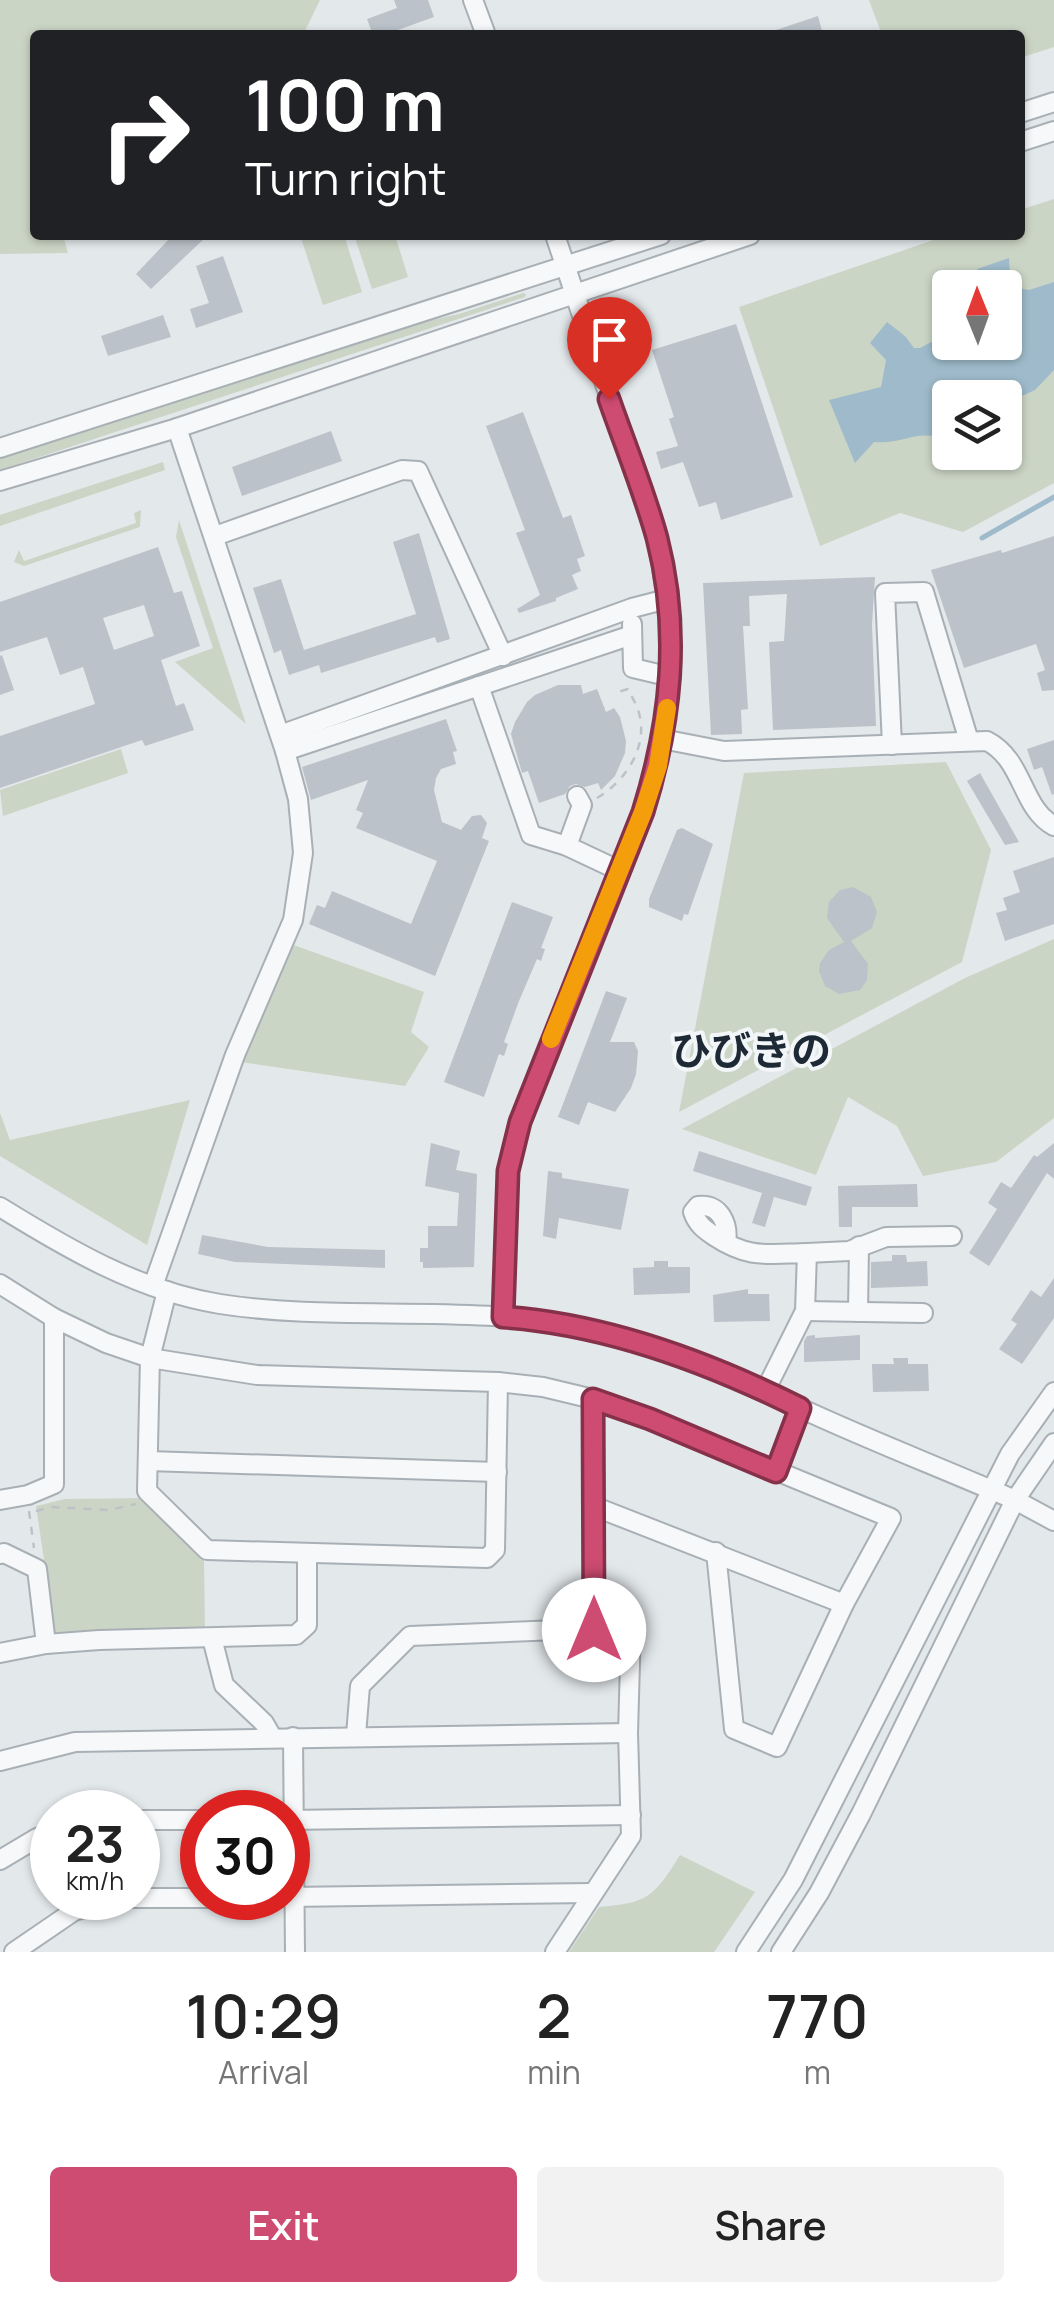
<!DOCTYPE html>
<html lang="en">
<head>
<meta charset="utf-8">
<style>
  :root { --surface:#fff; --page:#f2f2f2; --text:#222; --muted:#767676; --accent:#ce4b72 }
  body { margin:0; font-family:Manrope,"Noto Sans JP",sans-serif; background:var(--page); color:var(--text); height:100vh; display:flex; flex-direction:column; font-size:38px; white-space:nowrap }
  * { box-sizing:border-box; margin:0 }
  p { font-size:32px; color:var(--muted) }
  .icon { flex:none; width:55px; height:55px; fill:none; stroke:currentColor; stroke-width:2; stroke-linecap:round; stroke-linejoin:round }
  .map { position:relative; height:1952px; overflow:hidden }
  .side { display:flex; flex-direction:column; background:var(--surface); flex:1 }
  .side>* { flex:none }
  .hud { position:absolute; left:30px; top:30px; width:995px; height:210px; border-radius:10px; box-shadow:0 2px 8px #0004; background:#202124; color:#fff; overflow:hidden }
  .needle { width:65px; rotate:359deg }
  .tools { position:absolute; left:932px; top:270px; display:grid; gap:20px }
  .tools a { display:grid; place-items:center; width:90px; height:90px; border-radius:10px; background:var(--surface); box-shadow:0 2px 8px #0004; font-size:50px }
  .speed { position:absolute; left:30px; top:1790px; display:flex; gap:20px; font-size:50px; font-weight:700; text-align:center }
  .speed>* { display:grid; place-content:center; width:130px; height:130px; border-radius:50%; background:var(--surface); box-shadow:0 2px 8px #0004; line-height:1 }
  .speed small { font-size:25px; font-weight:400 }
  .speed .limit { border:15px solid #d22; background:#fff; color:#111 }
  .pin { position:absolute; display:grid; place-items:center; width:85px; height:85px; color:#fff; margin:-102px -42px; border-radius:50% 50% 50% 0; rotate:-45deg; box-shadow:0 0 10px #0007 }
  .pin .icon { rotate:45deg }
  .me { position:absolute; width:110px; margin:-55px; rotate:0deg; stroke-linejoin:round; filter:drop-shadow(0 0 8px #0008) }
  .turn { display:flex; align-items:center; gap:35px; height:210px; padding:0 50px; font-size:45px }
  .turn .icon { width:130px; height:130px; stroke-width:2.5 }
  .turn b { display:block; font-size:70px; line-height:85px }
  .eta { display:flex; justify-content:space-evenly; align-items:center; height:170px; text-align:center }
  .eta b { font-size:60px; font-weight:600; line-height:70px }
  .primary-button { display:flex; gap:20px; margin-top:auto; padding:20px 50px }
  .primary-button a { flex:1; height:115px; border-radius:10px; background:var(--accent); color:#fff; font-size:40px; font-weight:600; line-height:115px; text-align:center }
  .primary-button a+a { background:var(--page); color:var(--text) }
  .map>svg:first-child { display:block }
</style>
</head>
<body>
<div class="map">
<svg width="1054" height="1952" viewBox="0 0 1054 1952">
  <rect width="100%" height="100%" fill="#e3e8eb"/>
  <g fill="#cbd5c5" fill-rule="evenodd">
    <path d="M 0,0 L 320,0 L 303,35 L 35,35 L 35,235 L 63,235 L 68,253 L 0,254 Z"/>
    <path d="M 869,0 L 1054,0 L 1054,47 L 1020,58 L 1020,35 L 882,35 Z"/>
    <path d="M 1054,199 L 1054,483 L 963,532 L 900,513 L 820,546 L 739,307 L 948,235 L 1020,235 L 1020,210 ZM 950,288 L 1005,288 L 1005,342 L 950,342 ZM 950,398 L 1005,398 L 1005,452 L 950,452 Z"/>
    <path d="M 300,235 L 344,235 L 362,292 L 323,305 Z"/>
    <path d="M 354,235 L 395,235 L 408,277 L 372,289 Z"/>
    <path d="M 523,293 L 526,294 L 525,297 L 0,470 L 0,458 L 392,329 L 459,314 Z"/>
    <path d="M 163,462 L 165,470 L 0,526 L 0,515 Z"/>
    <path d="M 141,510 L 140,527 L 24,566 L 14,562 L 19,550 L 24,561 L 136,523 L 134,513 Z"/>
    <path d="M 179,520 L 246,724 L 175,662 L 213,648 L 176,537 Z"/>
    <path d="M 121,749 L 128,773 L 3,816 L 0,790 Z"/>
    <path d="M 946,762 L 991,850 L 962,962 L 679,1112 L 744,773 Z"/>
    <path d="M 1054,939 L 1054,1118 L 996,1162 L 923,1176 L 897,1126 L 848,1097 L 816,1175 L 682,1129 L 965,978 Z"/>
    <path d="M 291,944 L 424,992 L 411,1032 L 429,1047 L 405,1086 L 241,1062 Z"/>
    <path d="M 190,1100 L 147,1245 L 0,1156 L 0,1113 L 10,1140 Z"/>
    <path d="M 148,1498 L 204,1559 L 205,1632 L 55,1634 L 36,1506 L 65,1499 Z"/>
    <path d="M 680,1855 L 755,1892 L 714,1952 L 569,1952 L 599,1907 C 648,1903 654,1897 680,1855 Z"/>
  </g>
  <path fill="#9fbbcb" d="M 1009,258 L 1010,276 L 1018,288 L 1029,290 L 1054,282 L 1054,370 L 1035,390 L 1015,399 L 1005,410 L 1005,398 L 950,398 L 950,442 C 919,426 905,445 874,442 L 855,463 L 829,400 L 881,387 L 886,360 L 870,343 L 887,322 L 905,336 L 914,348 L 920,348 L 950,332 L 950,342 L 1005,342 L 1005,288 L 985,287 L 977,269 Z"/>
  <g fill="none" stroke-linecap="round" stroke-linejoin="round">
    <path stroke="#9fbbcb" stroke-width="5" d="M 982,538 L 1054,497"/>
  </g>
  <g fill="#bbc2c9" fill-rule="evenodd">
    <path d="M 394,0 L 428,0 L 434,17 L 384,35 L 373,35 L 367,19 L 397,8 Z"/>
    <path d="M 818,16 L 823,35 L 768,35 L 767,33 Z"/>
    <path d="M 173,235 L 208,235 L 151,289 L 136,274 Z"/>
    <path d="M 223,256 L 243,312 L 196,328 L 190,309 L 209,303 L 196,266 Z"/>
    <path d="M 163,315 L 171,337 L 108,356 L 101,336 Z"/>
    <path d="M 736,324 L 793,497 L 721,520 L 716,502 L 699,507 L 683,462 L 661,469 L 656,452 L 678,446 L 669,419 L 674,417 L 652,350 Z"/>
    <path d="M 523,412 L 563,518 L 571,515 L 585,556 L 577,559 L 581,571 L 572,575 L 578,589 L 556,598 L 556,601 L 519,613 L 517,609 L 540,595 L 516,533 L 525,530 L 486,426 Z"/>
    <path d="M 331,431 L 342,461 L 242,496 L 232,467 Z"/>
    <path d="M 419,533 L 450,639 L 437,643 L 435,637 L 321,673 L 319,665 L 289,675 L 281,650 L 274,653 L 253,588 L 281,579 L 304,650 L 416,614 L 393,542 Z"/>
    <path d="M 1054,536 L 1054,690 L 1042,691 L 1037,673 L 1045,670 L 1036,644 L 964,668 L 931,570 L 1001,550 L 1002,553 Z"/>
    <path d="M 158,547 L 174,593 L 182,591 L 200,646 L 161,660 L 176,706 L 184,703 L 194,730 L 145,746 L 142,740 L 0,788 L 0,736 L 95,704 L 83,667 L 60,675 L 47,637 L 0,652 L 0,602 ZM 144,605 L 154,636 L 114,650 L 103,618 Z"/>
    <path d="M 875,577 L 872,625 L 876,726 L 773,730 L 769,642 L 784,641 L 787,594 L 749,596 L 750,626 L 743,626 L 748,709 L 741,710 L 742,734 L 711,735 L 703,583 Z"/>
    <path d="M 2,655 L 14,690 L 0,695 L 0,656 Z"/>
    <path d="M 558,685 L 581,685 L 583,694 L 597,689 L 606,712 L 614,708 L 620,717 L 626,741 L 625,753 L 615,776 L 601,790 L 598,783 L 585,787 L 576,784 L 570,786 L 565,794 L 539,803 L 528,771 L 522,773 L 511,734 L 515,722 L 527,702 L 535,695 Z"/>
    <path d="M 446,719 L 457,751 L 453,752 L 456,764 L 441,769 L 436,778 L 434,790 L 442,822 L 461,830 L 472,816 L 481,815 L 487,823 L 482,838 L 489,841 L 435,976 L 309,924 L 317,905 L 325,908 L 332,891 L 411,924 L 437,861 L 356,828 L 363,813 L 356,810 L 368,780 L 311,800 L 302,767 Z"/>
    <path d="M 1054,740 L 1054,794 L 1052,795 L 1042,767 L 1034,770 L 1027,749 Z"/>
    <path d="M 980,773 L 1019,842 L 1005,845 L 967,781 Z"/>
    <path d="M 682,828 L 713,844 L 688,915 L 684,914 L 682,921 L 649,907 L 649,899 L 677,830 Z"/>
    <path d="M 1054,857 L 1054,924 L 1005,941 L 996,913 L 1007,910 L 1003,898 L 1020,892 L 1013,871 Z"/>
    <path d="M 853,887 L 871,897 L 877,912 L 872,928 L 851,941 L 868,964 L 867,980 L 860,990 L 839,994 L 825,986 L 819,971 L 820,963 L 829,950 L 844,942 L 827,918 L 829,902 L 840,890 Z"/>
    <path d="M 512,902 L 553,917 L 541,948 L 545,949 L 541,961 L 537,959 L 519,1001 L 504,1042 L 508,1044 L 504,1056 L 499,1054 L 484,1097 L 444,1082 Z"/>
    <path d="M 606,991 L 627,998 L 610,1042 L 634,1042 L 638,1051 L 636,1074 L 631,1088 L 615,1112 L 588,1102 L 579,1125 L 558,1117 Z"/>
    <path d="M 431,1143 L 460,1151 L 456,1170 L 477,1174 L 474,1267 L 423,1268 L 423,1262 L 420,1262 L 420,1248 L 428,1248 L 428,1226 L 457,1226 L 459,1193 L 425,1186 Z"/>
    <path d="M 1054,1143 L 1054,1179 L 1047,1173 L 989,1266 L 969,1253 L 997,1209 L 988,1203 L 1001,1182 L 1011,1188 L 1034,1155 L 1037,1157 Z"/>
    <path d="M 699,1151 L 812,1187 L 806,1206 L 774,1197 L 765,1227 L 752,1223 L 762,1193 L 693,1171 Z"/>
    <path d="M 548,1171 L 562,1173 L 562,1178 L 629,1189 L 621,1230 L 559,1218 L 556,1239 L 543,1236 Z"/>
    <path d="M 917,1184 L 918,1207 L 852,1207 L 852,1227 L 839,1227 L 838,1186 Z"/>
    <path d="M 202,1235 L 268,1247 L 385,1250 L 385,1268 L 235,1262 L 198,1254 Z"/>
    <path d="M 892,1255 L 906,1255 L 907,1262 L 927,1261 L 928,1286 L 871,1288 L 871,1262 L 892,1261 Z"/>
    <path d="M 654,1261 L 668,1261 L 668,1267 L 690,1267 L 690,1293 L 634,1295 L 633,1268 L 654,1267 Z"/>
    <path d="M 1054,1278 L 1054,1318 L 1022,1364 L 999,1349 L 1017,1324 L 1011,1320 L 1031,1290 L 1041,1297 Z"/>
    <path d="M 748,1289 L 748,1294 L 769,1294 L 770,1321 L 714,1322 L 713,1295 Z"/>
    <path d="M 815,1335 L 815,1338 L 860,1335 L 860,1360 L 804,1362 L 804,1341 L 807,1336 Z"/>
    <path d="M 893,1358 L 908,1358 L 908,1364 L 928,1364 L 929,1391 L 873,1392 L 872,1364 L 894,1364 Z"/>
  </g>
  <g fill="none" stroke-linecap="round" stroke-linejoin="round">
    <g stroke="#a8b0b6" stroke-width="22">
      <g id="minor">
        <path d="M 473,0 L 486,35"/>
        <path d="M 1020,113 L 1054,102"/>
        <path d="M 1020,142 L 1054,131"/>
        <path d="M 0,448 L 661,235"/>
        <path d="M 0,481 L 177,428 L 750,235"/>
        <path d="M 215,536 L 402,470 L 418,471 L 503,656"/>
        <path d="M 632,624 L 633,668 L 671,677"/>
        <path d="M 479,686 L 531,835 L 567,846 L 618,870"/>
        <path d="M 280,735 L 632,608 L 667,599"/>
        <path d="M 662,739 L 724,751 L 987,741 C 1024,760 1021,808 1054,826"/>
        <path d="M 892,745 L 885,593 L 924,592 L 969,741"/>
        <path d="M 285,751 L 632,635"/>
        <path d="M 567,846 L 582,805 L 577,796"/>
        <path d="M 0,1207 C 68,1249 139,1291 220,1304 C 341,1323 467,1302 588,1329 C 662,1345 732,1377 800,1408 C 871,1441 944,1469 1015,1500 L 1054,1521"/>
        <path d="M 726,1243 C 729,1224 720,1203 698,1206 L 693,1212 C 697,1224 704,1229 714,1236 C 749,1259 766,1254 807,1253 L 805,1311 L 765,1391"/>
        <path d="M 807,1253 L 849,1251 L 886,1237 L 952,1236"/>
        <path d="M 0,1284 L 54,1318 L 106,1343 L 150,1358 L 257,1375 L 498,1382 L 543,1387 L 593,1399 L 650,1419 L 891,1518 L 844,1604 L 777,1747 L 734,1729 L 716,1552"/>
        <path d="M 153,1286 L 235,1055 L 293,920 L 303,853 L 298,799 L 285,751 L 177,428"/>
        <path d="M 167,1291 L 150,1358 L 147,1491 L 207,1550 L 487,1558 L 495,1550 L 498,1382"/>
        <path d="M 805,1311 L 923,1313"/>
        <path d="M 858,1312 L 859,1246"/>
        <path d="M 503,1317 L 509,1171 L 520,1122 L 643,812 C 674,711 678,640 656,536 L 555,235"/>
        <path d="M 593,1399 L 593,1506 L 844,1604"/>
        <path d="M 148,1461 L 497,1472"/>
        <path d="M 776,1471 L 800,1408"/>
        <path d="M 0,1500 L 28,1495 L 54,1484 L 54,1318"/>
        <path d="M 593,1506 L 594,1630"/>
        <path d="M 0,1554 L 4,1553 L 37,1569 L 46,1644 L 99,1640 L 296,1635 L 307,1625 L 307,1555"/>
        <path d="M 212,1638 L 224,1685 L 264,1723 L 272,1737"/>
        <path d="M 0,1653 L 46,1644"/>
        <path d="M 356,1735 L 360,1686 L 410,1636 L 631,1627 L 628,1733 L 631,1836 L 555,1952"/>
        <path d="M 293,1737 L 295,1952"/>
        <path d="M 0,1761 L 75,1742 L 628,1733"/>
        <path d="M 138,1820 L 202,1820"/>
        <path d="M 288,1820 L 631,1815"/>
        <path d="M 0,1860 L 37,1838 L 52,1833"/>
        <path d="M 288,1897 L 592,1893"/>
        <path d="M 14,1952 L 74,1911 L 117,1898 L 221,1898"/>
        <path d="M 746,1952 L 793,1880 L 1010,1454 L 1054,1392"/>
        <path d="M 781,1952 L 819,1893 L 861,1814 L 1015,1500 L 1054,1443"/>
      </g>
    </g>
    <g stroke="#bdc2c6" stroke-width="2.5" stroke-dasharray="8 8" stroke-linecap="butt">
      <path d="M 597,798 C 626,781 650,745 638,710 C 636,703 631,696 628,689 L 618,692"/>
      <path d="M 29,1511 L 34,1548"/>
      <path d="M 36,1511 L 52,1507 L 109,1510 L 136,1504"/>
    </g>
    <use href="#minor" stroke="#f6f8f9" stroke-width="18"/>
  </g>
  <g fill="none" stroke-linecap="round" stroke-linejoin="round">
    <g stroke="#86314a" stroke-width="25">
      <path id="route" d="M 594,1630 L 593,1399 L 650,1419 L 776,1472 L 800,1408 C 708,1362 607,1324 503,1317 L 508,1171 L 520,1122 L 643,812 C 671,722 681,631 657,538 C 644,491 625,445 609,399"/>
    </g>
    <use href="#route" stroke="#ce4b72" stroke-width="18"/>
    <path stroke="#f59e0b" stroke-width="18" d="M 551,1039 L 643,812 L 658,766 L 667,708"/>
  </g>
  <g text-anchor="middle" stroke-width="8" stroke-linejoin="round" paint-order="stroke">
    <g font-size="40" font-weight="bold" fill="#1d2935" stroke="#f3f6f8">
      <text x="751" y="1065">ひびきの</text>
    </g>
  </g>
</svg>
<div class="tools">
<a><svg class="needle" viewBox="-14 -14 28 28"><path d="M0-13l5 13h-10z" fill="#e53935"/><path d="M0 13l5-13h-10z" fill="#767676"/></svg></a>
<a><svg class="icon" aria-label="layers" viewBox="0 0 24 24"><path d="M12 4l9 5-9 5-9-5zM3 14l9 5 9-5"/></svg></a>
</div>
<div class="speed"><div>23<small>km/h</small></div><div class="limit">30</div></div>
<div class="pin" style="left:609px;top:399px;background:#d93025"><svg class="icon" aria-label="arrive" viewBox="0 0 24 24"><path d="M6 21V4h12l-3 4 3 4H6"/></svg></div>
<svg class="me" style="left:594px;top:1630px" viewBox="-20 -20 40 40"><circle r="19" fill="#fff"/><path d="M0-13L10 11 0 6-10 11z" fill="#ce4b72"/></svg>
<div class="hud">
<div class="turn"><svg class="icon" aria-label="right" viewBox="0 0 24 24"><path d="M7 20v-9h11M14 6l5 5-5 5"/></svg><div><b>100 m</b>Turn right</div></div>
</div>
</div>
<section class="side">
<div class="eta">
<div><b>10:29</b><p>Arrival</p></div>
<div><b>2</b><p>min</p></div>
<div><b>770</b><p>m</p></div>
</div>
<div class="primary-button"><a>Exit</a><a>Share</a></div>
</section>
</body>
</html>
